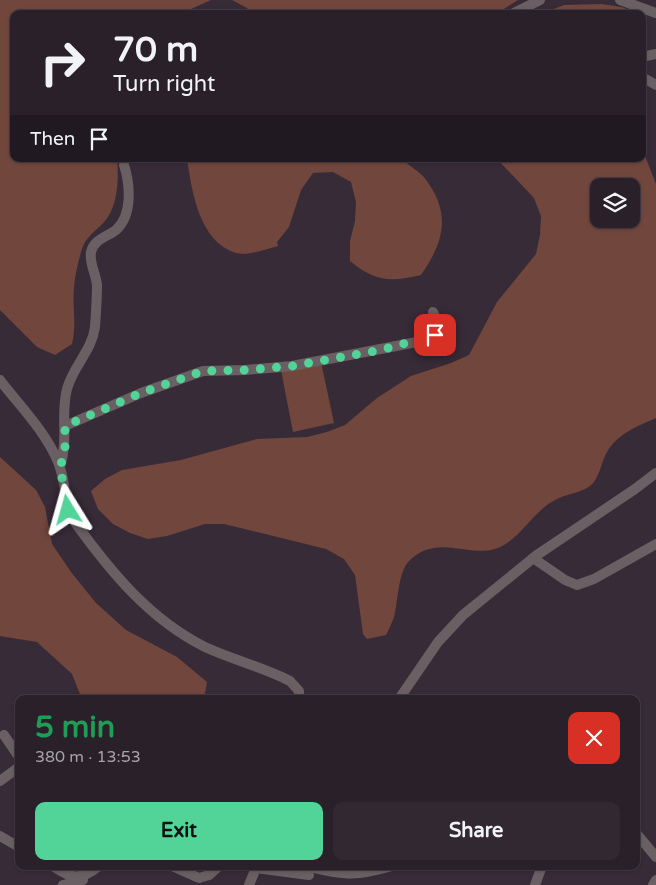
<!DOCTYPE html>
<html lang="en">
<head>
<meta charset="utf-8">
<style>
  :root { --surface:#2a202a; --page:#322832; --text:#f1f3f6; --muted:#a5a3a8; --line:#463e47; --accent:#52d397 }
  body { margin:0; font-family:"Varela Round",sans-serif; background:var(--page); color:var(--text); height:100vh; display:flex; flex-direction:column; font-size:19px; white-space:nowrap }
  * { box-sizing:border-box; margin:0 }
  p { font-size:16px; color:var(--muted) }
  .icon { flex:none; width:28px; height:28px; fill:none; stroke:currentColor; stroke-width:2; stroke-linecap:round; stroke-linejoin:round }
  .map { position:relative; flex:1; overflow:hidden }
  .sheet { position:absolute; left:15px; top:695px; width:625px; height:175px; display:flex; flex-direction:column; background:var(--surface); border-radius:10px; box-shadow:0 1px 4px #0004,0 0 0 1px var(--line) }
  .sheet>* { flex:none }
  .top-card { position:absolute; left:10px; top:10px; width:636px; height:152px; border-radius:10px; box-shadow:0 1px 4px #0004,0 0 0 1px var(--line); background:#2a202a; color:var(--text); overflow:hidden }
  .buttons { position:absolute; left:590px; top:178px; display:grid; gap:10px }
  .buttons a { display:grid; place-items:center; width:50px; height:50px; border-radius:10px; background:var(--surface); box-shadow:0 1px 4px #0004,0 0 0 1px var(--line); font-size:25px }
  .pin { position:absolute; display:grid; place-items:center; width:42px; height:42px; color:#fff; margin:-21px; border-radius:10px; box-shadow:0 2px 8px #0006 }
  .me { position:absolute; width:55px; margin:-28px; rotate:352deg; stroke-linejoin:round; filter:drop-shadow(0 0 4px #0008) }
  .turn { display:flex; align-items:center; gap:18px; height:105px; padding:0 20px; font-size:22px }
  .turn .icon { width:65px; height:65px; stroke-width:2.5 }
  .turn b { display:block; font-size:35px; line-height:42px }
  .then { display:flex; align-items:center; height:48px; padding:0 20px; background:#0003; gap:10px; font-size:19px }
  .round { display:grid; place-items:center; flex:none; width:52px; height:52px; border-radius:10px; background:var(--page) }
  .head { display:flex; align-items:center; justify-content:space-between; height:85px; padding:0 20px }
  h1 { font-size:30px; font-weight:700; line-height:38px; color:#1e9e55 }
  .button { display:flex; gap:10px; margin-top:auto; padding:10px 20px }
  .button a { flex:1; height:58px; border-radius:10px; background:var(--accent); color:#111; font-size:20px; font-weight:700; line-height:58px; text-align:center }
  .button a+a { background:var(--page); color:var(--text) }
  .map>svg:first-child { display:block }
</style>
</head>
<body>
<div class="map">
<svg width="656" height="885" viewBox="0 0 656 885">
  <rect width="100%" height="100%" fill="#382b38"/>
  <g fill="#71463d" fill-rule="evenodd">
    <path d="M 0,0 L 211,0 L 180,14 L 14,14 L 14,159 L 117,159 C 119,178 118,207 104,222 C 93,234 86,236 81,252 C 78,263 75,275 74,287 C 72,307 77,322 72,344 L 55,355 L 37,347 L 0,310 Z"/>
    <path d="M 232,0 L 518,0 L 496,14 L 251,14 L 247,8 Z"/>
    <path d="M 602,4 L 621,7 L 642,14 L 541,14 L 564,5 Z"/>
    <path d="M 643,151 L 656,184 L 656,418 C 638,426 617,434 607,452 C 601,462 600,478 590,486 C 581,493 565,494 555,500 C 534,511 524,533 504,545 C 474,563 441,531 410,560 C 398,570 398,603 394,617 C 392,623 389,629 386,635 L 367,639 L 363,634 L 355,575 L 344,559 L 326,549 L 224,524 L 205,524 L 167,536 L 148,539 L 130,533 L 113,524 L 98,509 L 91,491 L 105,479 L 122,470 L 181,460 L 257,439 L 307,437 L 327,432 L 345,425 L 377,398 L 411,376 L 451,363 L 469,355 L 497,302 L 536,254 L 540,235 L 541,216 L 534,198 L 497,159 L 642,159 ZM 599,186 L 631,186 L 631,219 L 599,219 Z"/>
    <path d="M 187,159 L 402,159 C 408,165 417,170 423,176 C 451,211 446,239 421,275 C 391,282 375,282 350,261 L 350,241 L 355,221 L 356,202 L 351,182 L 333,172 L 313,173 L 301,190 L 289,227 L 277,242 L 278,246 C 266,249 248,256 236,253 C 199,242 192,191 187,159 Z"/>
    <path d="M 321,362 L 334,423 L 293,432 L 281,370 Z"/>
    <path d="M 0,457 L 36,490 L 45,507 L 52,544 L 71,572 L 96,603 L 126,630 L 177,657 L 207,682 L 204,699 L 82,699 L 72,674 L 37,642 L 0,636 Z"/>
  </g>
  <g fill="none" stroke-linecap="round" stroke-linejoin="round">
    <g stroke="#6a6063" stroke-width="10">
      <path d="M 620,0 L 656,13"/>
      <path d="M 512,14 L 540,0"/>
      <path d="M 642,57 L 656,54"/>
      <path d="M 642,77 L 656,85"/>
      <path d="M 0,380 C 19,405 46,432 58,462 C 66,481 64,503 74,521 C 110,571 149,619 205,647 C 233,660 263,667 290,681 L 299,691 L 299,699"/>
      <path d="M 65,426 L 141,393 L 203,371 L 245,370 L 292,366 L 417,342 C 438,334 442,334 433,312"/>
      <path d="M 60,467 C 69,439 60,415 67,389 C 73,366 92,351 95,327 C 96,313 97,299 97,285 C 96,274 89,263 91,252 C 94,239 107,237 116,230 C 133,215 130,184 124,165"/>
      <path d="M 533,558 L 565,580 L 577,585 L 594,579 L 656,544"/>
      <path d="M 399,699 L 438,642 L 463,615 L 537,555 L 635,489 L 656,473"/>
      <path d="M 4,735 L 19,757"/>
      <path d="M 0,781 L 19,767"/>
      <path d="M 636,833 L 656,857"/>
      <path d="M 0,836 L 19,847"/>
      <path d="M 53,866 C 72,879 80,881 99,866"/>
      <path d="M 172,866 L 199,878 L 209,875 L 219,866"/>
      <path d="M 310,867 C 345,876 357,876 392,866"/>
      <path d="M 256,868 L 309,875"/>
      <path d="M 63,885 L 83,880"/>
      <path d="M 249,885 L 256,868 L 253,866"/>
      <path d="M 535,885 L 542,866"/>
      <path d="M 653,885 L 656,880"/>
    </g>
  </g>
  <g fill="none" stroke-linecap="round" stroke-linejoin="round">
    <path stroke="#52d397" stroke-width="9" stroke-dasharray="0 16.2" d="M 68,510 L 60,467 L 65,452 L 65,426 L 141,393 L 203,371 L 245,370 L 292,366 L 381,350 L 435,335"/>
  </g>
</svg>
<div class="buttons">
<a><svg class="icon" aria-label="layers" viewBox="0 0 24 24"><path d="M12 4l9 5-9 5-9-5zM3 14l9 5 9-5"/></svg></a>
</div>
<div class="pin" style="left:435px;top:335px;background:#d93025"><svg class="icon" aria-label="arrive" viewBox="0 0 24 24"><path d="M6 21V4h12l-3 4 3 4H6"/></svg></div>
<svg class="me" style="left:68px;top:510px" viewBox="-20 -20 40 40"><path d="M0-17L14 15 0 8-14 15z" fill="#52d397" stroke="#fff" stroke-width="4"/></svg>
<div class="top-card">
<div class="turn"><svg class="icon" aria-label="right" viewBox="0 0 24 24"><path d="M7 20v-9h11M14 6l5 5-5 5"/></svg><div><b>70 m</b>Turn right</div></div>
<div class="then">Then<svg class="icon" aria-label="arrive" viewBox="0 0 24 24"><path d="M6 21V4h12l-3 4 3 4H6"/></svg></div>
</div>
<section class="sheet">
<div class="head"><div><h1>5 min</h1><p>380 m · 13:53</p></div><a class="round" style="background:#d93025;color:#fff"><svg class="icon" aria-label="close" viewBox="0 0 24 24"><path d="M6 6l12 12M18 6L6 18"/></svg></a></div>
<div class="button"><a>Exit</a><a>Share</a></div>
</section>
</div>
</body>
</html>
